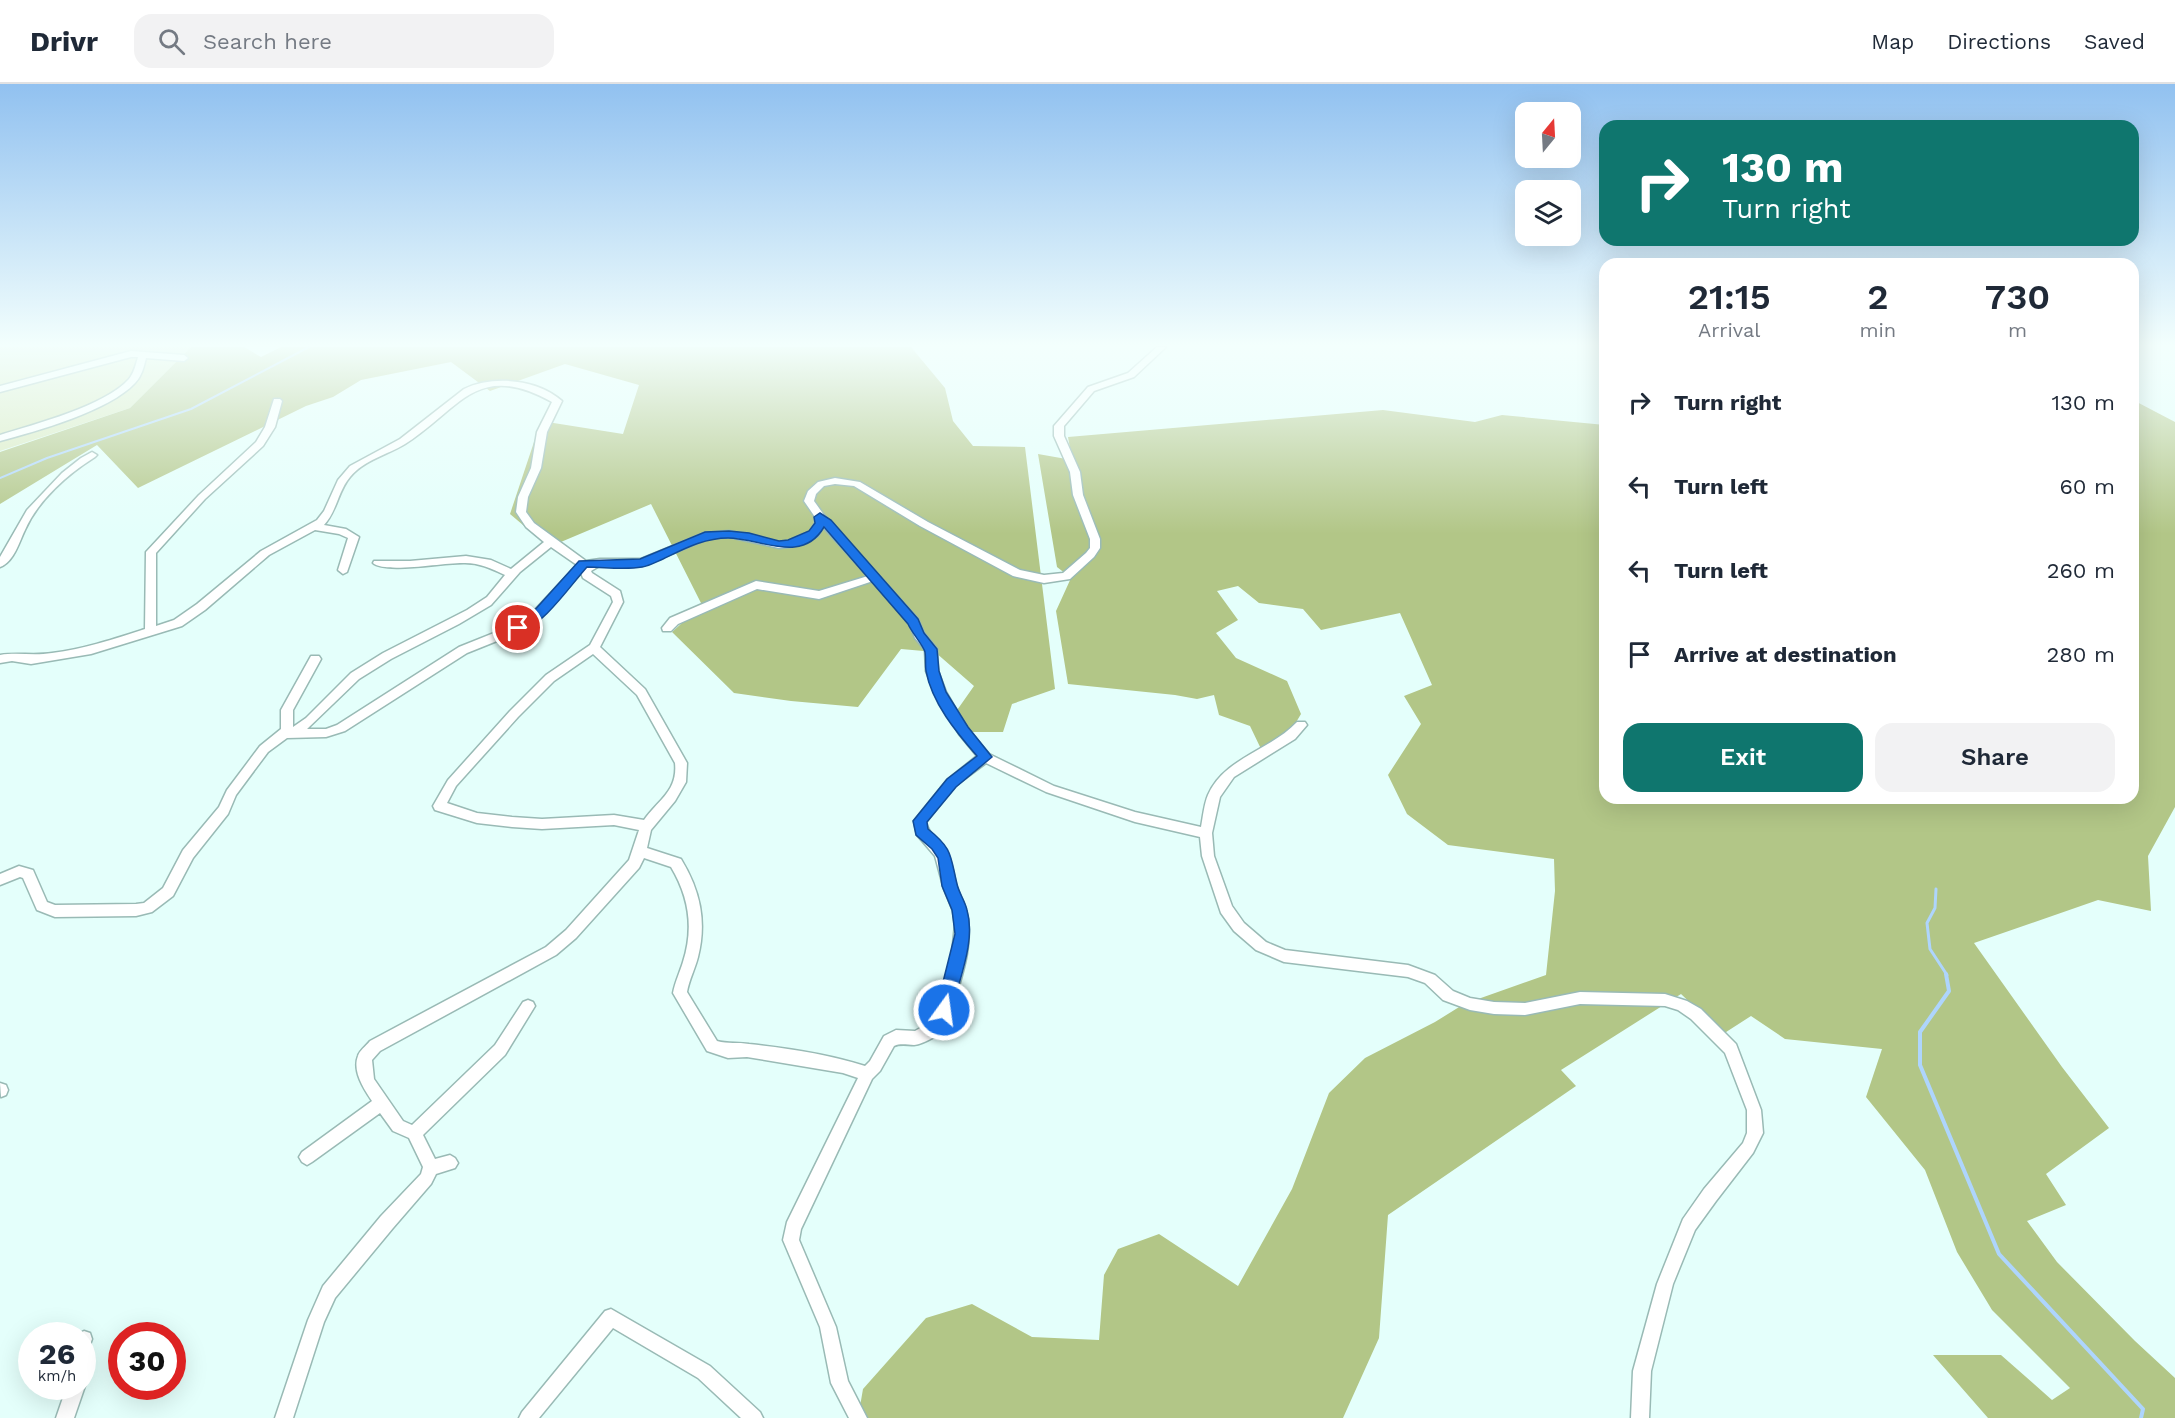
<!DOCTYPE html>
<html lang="en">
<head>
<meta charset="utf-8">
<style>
  :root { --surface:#fff; --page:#f2f2f3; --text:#1f2937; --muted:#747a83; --line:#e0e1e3; --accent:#0f766e }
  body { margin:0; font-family:"Work Sans",sans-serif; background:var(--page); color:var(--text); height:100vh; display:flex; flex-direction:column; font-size:22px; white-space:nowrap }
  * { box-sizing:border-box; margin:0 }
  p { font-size:20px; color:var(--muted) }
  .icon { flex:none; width:33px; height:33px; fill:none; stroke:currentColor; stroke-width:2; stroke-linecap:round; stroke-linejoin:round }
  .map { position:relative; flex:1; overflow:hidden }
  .panel { position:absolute; left:1599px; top:174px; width:540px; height:546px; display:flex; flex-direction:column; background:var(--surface); border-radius:18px; box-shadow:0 6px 24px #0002 }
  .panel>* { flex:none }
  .guide { position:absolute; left:1599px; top:36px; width:540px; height:126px; border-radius:18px; box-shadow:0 6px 24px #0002; background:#0f766e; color:#fff; overflow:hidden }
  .needle { width:39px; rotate:18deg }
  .buttons { position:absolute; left:1515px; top:18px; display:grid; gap:12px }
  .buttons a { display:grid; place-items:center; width:66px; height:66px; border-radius:12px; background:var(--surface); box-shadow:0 6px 24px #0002; font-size:30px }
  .speed { position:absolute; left:18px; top:1238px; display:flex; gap:12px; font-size:30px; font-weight:700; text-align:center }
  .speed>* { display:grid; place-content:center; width:78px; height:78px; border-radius:50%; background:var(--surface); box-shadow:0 6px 24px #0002; line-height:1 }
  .speed small { font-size:15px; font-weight:400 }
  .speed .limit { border:9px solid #d22; background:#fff; color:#111 }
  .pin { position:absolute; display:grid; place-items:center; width:51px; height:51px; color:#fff; margin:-26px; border:3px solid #fff; border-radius:50%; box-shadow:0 2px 6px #0007 }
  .me { position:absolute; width:66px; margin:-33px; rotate:14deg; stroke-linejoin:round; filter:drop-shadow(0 0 4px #0008) }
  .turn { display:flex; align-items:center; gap:21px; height:126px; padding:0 24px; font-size:27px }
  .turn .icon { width:78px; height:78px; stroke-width:2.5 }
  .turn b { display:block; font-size:42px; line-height:51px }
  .eta { display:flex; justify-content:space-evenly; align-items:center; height:102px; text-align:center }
  .eta b { font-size:36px; font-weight:600; line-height:42px }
  .action { display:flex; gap:12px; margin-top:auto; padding:12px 24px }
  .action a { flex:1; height:69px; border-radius:18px; background:var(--accent); color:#fff; font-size:24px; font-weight:600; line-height:69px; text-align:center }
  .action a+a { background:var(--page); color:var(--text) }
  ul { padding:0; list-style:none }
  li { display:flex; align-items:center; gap:18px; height:84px; padding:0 24px }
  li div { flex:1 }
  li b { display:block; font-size:22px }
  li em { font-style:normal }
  header { display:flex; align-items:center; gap:36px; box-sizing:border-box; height:84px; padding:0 30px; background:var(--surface); border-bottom:2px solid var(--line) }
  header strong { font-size:28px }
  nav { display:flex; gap:33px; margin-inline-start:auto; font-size:21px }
  .search { width:420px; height:54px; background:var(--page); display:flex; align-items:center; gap:15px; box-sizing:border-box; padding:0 21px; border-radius:18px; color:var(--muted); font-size:22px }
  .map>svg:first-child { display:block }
</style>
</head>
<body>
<header>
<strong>Drivr</strong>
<div class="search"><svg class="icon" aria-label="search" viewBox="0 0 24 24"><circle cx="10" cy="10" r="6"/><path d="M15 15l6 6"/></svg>Search here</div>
<nav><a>Map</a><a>Directions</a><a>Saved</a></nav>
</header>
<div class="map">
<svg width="2175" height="1334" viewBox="0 0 2175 1334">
  <rect width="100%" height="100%" fill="#e4fffb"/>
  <path fill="#dae9be" d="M 0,263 L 191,263 L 130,324 L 0,367 Z"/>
  <g fill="#b2c687">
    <path d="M 191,263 L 244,263 L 261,273 L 281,263 L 911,263 L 945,304 L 953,337 L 973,362 L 1025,363 L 1055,605 L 1012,620 L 1003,648 L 961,648 L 955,629 L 974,602 L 935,568 L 901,565 L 858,623 L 791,617 L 734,609 L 672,548 L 702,521 L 651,420 L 549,463 L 510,430 L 541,337 L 623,350 L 639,301 L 565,280 L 490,307 L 451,278 L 361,296 L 333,313 L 306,322 L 138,404 L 97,361 L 0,420 L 0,368 L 130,324 Z"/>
    <path d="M 2133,316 L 2175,338 L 2175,723 L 2148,772 L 2151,827 L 2098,816 L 1974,859 L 2062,983 L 2109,1044 L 2046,1090 L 2066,1121 L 2027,1137 L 2057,1178 L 2135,1257 L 2175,1294 L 2175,1334 L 1988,1334 L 1933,1271 L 2001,1271 L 2052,1316 L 2070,1304 L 1992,1226 L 1957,1168 L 1925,1086 L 1866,1013 L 1882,965 L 1785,955 L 1751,932 L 1723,950 L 1681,910 L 1561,986 L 1576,1002 L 1388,1131 L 1379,1254 L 1343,1334 L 858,1334 L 863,1305 L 926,1234 L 972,1220 L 1032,1253 L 1099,1256 L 1104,1191 L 1118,1165 L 1159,1150 L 1238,1202 L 1292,1105 L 1329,1009 L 1365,974 L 1435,938 L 1464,920 L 1546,891 L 1555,807 L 1554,775 L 1448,761 L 1407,730 L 1388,691 L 1421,640 L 1404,612 L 1432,601 L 1400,529 L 1321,546 L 1303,525 L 1259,519 L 1238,502 L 1217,507 L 1238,536 L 1216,549 L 1236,574 L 1287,597 L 1301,630 L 1289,650 L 1262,667 L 1250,642 L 1219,631 L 1214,611 L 1197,615 L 1175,611 L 1068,600 L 1056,527 L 1071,494 L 1057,483 L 1038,370 L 1072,376 L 1068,353 L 1383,326 L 1475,338 L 1502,331 L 1605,341 L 1605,714 L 2133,714 Z"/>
  </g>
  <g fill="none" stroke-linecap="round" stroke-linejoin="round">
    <path stroke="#aed5fd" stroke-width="2" d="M 0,394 L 47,374 L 191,325 L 309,263"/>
    <path stroke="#aed5fd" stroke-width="3" d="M 1936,805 L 1935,824 L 1927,839 L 1930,865 L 1947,891"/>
    <path stroke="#aed5fd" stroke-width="4" d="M 1946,890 L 1949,907 L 1920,948 L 1920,981 L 1999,1170 L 2143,1325 L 2141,1334"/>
    <g stroke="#99bab5" stroke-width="3">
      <g id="minor">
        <path d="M 1157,263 L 1166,263 L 1134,293 L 1094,307 L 1064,342 L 1064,352 L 1080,388 L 1083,411 L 1100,455 L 1100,464 L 1094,473 L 1070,495 L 1044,499 L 1013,492 L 920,442 L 854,402 L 835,400 L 824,402 L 816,410 L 814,417 L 824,431 L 918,535 L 924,549 L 937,565 L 938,587 L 946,608 L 967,644 L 989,670 L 1054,702 L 1135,728 L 1201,743 C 1203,733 1204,720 1208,711 C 1224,674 1271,666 1297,638 L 1305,638 L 1307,641 L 1295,655 L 1234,693 L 1220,713 L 1212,749 L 1214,772 L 1232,822 L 1244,839 L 1266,858 L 1285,866 L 1408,881 L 1435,891 L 1453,907 L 1470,914 L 1494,918 L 1525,919 L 1580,908 L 1665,910 L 1687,917 L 1701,925 L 1736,960 L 1761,1026 L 1763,1049 L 1753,1069 L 1716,1117 L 1695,1146 L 1673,1200 L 1651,1287 L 1649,1334 L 1631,1334 L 1633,1287 L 1657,1200 L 1683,1135 L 1704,1105 L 1743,1059 L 1747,1049 L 1747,1026 L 1725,969 L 1691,935 L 1678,926 L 1665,922 L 1580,920 L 1525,931 L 1494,930 L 1470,926 L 1443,916 L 1425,899 L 1408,893 L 1284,878 L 1256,866 L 1234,847 L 1221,829 L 1202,772 L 1200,753 L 1135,738 L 1046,708 L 986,679 L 955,702 L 926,738 C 928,751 943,760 949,773 C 953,783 954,794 957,804 C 960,812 964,818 966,826 C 976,863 957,904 948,940 C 944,949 924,960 914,961 C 907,961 901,959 894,962 L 880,987 L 872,995 L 801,1145 L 799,1156 L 836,1243 L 848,1297 L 867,1334 L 849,1334 L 831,1299 L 820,1243 L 783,1156 L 787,1138 L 858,994 L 843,989 L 747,973 L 728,974 L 707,967 L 673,909 C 675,898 680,888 683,878 C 694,844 689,813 671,783 L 644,774 L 639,784 L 576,854 L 556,871 L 380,967 L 372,976 L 374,995 L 403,1037 L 412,1041 L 495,961 L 523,918 L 528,916 L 533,918 L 535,922 L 505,971 L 423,1051 L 435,1075 L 450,1071 L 455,1074 L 458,1079 L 455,1084 L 436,1090 L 431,1100 L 393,1144 L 335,1214 L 324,1238 L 293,1334 L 275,1334 L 308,1236 L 323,1202 L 381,1132 L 421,1090 L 423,1083 L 409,1054 L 393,1047 L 380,1029 L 312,1078 L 307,1081 L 302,1078 L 299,1073 L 302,1068 L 372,1017 C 364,1005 352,987 358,972 C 359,967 366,962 370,957 L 546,863 L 566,846 L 629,776 L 639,746 L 614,741 L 542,745 L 512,743 L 477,739 L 435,726 L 433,722 L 448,696 L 510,627 L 546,591 L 590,561 L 613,518 L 611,512 L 583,494 L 581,489 L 540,535 L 522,547 L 467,569 L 345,647 L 326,653 L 287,654 L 268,668 L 236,711 L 228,730 L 193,774 L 173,812 L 152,828 L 136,832 L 55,833 L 37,826 L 23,794 L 20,793 L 0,801 L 0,790 L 19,782 L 33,786 L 47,818 L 55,821 L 136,820 L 144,819 L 163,804 L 183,766 L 219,723 L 227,706 L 260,662 L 281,645 L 281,626 L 311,572 L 319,572 L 321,575 L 293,626 L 293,643 L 306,634 L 351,589 L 383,569 L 467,526 L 487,513 L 505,491 C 492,485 480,479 465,479 C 446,478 385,490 373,479 L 374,477 L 410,477 L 466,472 L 491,476 L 511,485 L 544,458 L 526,443 L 516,428 L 518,413 L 531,384 L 537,348 L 552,318 C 476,276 461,324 405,360 C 387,371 364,376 350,393 C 338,407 337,427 324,441 L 346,445 L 359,453 L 347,488 L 343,490 L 338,486 L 348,454 L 339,450 L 315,446 L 269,471 L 205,526 L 182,542 L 91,570 L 31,580 L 12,577 L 0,579 L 0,571 C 17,568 33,572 52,569 C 84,565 114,555 145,545 L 146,468 L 199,411 L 256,358 L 265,343 L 274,315 L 280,315 L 282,317 L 275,343 L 263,362 L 205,415 L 156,469 L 156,542 L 174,536 L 197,520 L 261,467 L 317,436 L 324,427 L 338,396 L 350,382 L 400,355 L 464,305 C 493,291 537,295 562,317 L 547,348 L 541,384 L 528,413 L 526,428 L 534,439 L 586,477 L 600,475 L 641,475 L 705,449 L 729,447 L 779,458 L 788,457 L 810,448 L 815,439 L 815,433 L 804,417 L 808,407 L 818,398 L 835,394 L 860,398 L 928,438 L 1020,486 L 1044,491 L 1063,489 L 1086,469 L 1090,464 L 1090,455 L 1073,411 L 1070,388 L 1054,352 L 1054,342 L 1088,303 L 1128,289 ZM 823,443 L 868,492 L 819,507 L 756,497 L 670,534 L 662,544 L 663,547 L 671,547 L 678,540 L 757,505 L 819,515 L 873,497 L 909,539 L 915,554 L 925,566 L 926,587 L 934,608 L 959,650 L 977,672 L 947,696 L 914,737 L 917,751 L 935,772 L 944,805 L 953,827 L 955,841 L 952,870 L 935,936 L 915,947 L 896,946 L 884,952 L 870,977 L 865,982 C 828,970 787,964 749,960 C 738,958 728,960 717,957 L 687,908 C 689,896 695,885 698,873 C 707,837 700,806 681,775 L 647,764 L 651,746 L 675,717 L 686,698 L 687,679 L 645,605 L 600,563 L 623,518 L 620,507 L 592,489 L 591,487 L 601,481 L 642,482 L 707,455 L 729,453 L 779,464 L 790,463 L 818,452 ZM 551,463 L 577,481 L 532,529 L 514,541 L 459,563 L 337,641 L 326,645 L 307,645 L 359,595 L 391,575 L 459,540 L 491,521 L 520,488 ZM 593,570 L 637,611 L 675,679 C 678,707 658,716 644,736 L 614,731 L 542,735 L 512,733 L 477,729 L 447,719 L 456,702 L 518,633 L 554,597 Z"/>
        <path d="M 131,267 L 184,271 L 188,274 L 184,277 L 146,274 C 144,282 142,292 135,299 C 109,327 37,347 0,357 L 0,351 C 35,340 105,322 129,295 C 134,289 136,280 138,273 L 131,273 L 0,308 L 0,302 Z"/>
        <path d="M 92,368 L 97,371 L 95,373 C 68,390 38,416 25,446 C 19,458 14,478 0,483 L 0,473 L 27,426 L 62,389 L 81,374 Z"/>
        <path d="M 0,999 L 6,1001 L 8,1006 L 6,1011 L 1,1013 Z"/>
        <path d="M 611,1225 L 710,1282 L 760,1328 L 763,1334 L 741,1334 L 698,1294 L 613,1244 L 539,1334 L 519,1334 L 522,1328 L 605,1227 Z"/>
        <path d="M 84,1247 L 90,1249 L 92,1255 L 88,1266 L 82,1268 L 82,1251 L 77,1251 Z"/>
        <path d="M 82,1297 L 85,1302 L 74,1334 L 56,1334 L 67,1302 L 82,1302 Z"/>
      </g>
    </g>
    <use href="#minor" fill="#fff" fill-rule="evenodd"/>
  </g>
  <linearGradient id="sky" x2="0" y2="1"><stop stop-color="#91c1f0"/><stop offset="0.58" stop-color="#f3fffd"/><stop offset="1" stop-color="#f3fffd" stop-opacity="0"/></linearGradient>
  <rect width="2175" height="450" fill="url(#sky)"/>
  <path fill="#1a73e8" stroke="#114b97" stroke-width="1.5" d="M 820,429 L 831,436 L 918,535 L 924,549 L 937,565 L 939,587 L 946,608 L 968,643 L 992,673 L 956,703 L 927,738 L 928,745 C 953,765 950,771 957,800 C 959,809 965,817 967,826 C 976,857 959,895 952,926 L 949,931 L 944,933 L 938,931 L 936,926 L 955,850 L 952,826 L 942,802 L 938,774 L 932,765 L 916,751 L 913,737 L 947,695 L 977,672 C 956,648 932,619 926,587 C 925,581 926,574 925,568 C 923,561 912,549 908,540 L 824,443 C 802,481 760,454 728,454 C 704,454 684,465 663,475 C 656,478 649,482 642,483 C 624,486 604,483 587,483 C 569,503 544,541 518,549 L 512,544 L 532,529 L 579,477 L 640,475 L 705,448 L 729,447 L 749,449 L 779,457 L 788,456 L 809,447 L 815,439 L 814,433 Z"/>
</svg>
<div class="buttons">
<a><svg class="needle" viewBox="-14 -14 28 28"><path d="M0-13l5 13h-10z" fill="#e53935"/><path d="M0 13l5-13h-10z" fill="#747a83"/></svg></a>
<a><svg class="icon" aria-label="layers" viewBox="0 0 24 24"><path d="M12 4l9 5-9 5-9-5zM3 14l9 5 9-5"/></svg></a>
</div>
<div class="speed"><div>26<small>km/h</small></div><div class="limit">30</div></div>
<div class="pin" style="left:518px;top:544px;background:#d93025"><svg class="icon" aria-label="arrive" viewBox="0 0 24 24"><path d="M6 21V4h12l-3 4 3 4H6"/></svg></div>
<svg class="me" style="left:944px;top:926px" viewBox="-20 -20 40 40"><circle r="17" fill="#1a73e8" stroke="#fff" stroke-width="3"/><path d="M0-11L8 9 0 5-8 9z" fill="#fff"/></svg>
<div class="guide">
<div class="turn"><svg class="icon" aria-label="right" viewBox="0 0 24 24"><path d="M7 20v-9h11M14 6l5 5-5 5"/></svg><div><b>130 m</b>Turn right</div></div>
</div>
<section class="panel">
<div class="eta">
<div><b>21:15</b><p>Arrival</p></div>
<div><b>2</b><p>min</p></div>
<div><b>730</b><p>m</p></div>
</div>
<ul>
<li><svg class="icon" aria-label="right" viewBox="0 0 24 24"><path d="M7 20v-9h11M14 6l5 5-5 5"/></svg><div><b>Turn right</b></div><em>130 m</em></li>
<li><svg class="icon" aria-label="left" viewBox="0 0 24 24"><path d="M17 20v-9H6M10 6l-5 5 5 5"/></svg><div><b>Turn left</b></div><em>60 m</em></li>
<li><svg class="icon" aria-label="left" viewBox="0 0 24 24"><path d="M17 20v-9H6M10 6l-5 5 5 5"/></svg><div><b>Turn left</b></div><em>260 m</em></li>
<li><svg class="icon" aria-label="arrive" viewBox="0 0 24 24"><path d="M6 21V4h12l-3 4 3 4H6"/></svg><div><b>Arrive at destination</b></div><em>280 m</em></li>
</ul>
<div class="action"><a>Exit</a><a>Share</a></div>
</section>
</div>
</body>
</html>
